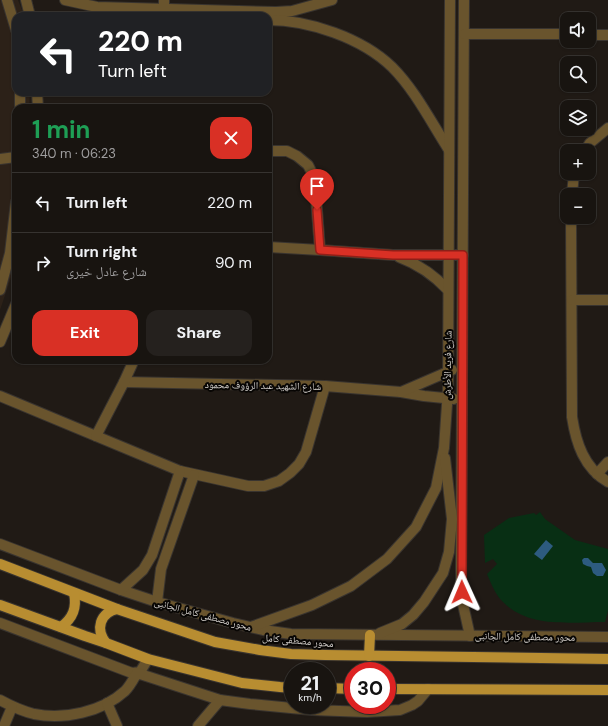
<!DOCTYPE html>
<html lang="en">
<head>
<meta charset="utf-8">
<style>
  :root { --surface:#181410; --page:#25211e; --text:#f1f3f6; --muted:#9f9e9f; --line:#363330; --accent:#d93025 }
  body { margin:0; font-family:"DM Sans","Noto Naskh Arabic",sans-serif; background:var(--page); color:var(--text); height:100vh; display:flex; flex-direction:column; font-size:15px; white-space:nowrap }
  * { box-sizing:border-box; margin:0 }
  p { font-size:13px; color:var(--muted) }
  .icon { flex:none; width:22px; height:22px; fill:none; stroke:currentColor; stroke-width:2; stroke-linecap:round; stroke-linejoin:round }
  .map { position:relative; flex:1; overflow:hidden }
  .side { position:absolute; left:12px; top:104px; width:260px; height:260px; display:flex; flex-direction:column; background:var(--surface); border-radius:12px; box-shadow:0 1px 3px #0004,0 0 0 1px var(--line) }
  .side>* { flex:none }
  .banner { position:absolute; left:12px; top:12px; width:260px; height:84px; border-radius:12px; box-shadow:0 1px 3px #0004,0 0 0 1px var(--line); background:#202124; color:#fff; overflow:hidden }
  .buttons { position:absolute; left:560px; top:12px; display:grid; gap:8px }
  .buttons a { display:grid; place-items:center; width:36px; height:36px; border-radius:8px; background:var(--surface); box-shadow:0 1px 3px #0004,0 0 0 1px var(--line); font-size:20px }
  .speed { position:absolute; left:284px; top:662px; display:flex; gap:8px; font-size:20px; font-weight:700; text-align:center }
  .speed>* { display:grid; place-content:center; width:52px; height:52px; border-radius:50%; background:var(--surface); box-shadow:0 1px 3px #0004,0 0 0 1px var(--line); line-height:1 }
  .speed small { font-size:10px; font-weight:400 }
  .speed .limit { border:6px solid #d22; background:#fff; color:#111 }
  .pin { position:absolute; display:grid; place-items:center; width:34px; height:34px; color:#fff; margin:-41px -17px; border-radius:50% 50% 50% 0; rotate:-45deg; box-shadow:0 0 4px #0007 }
  .pin .icon { rotate:45deg }
  .me { position:absolute; width:44px; margin:-22px; rotate:359deg; stroke-linejoin:round; filter:drop-shadow(0 0 3px #0008) }
  .turn { display:flex; align-items:center; gap:14px; height:84px; padding:0 20px; font-size:18px }
  .turn .icon { width:52px; height:52px; stroke-width:2.5 }
  .turn b { display:block; font-size:28px; line-height:34px }
  .round { display:grid; place-items:center; flex:none; width:42px; height:42px; border-radius:12px; background:var(--page) }
  .headline { display:flex; align-items:center; justify-content:space-between; height:68px; padding:0 20px }
  h1 { font-size:24px; font-weight:700; line-height:30px; color:#1e9e55 }
  .primary-button { display:flex; gap:8px; margin-top:auto; padding:8px 20px }
  .primary-button a { flex:1; height:46px; border-radius:12px; background:var(--accent); color:#fff; font-size:16px; font-weight:700; line-height:46px; text-align:center }
  .primary-button a+a { background:var(--page); color:var(--text) }
  ul { padding:0; list-style:none }
  li { display:flex; align-items:center; gap:12px; height:60px; padding:0 20px; border-top:1px solid var(--line) }
  li div { flex:1 }
  li b { display:block; font-size:15px }
  li em { font-style:normal }
  .map>svg:first-child { display:block }
</style>
</head>
<body>
<div class="map">
<svg width="608" height="726" viewBox="0 0 608 726">
  <rect width="100%" height="100%" fill="#201a15"/>
  <path fill="#2c2118" d="M 0,0 L 18,0 L 24,15 L 24,16 L 16,16 L 16,92 L 30,92 L 29,108 L 16,108 L 16,263 L 0,310 Z"/>
  <path fill="#082f14" d="M 540,512 L 545,519 L 575,540 L 608,549 L 608,611 L 605,622 C 571,622 528,629 502,601 C 495,594 491,583 487,574 L 497,564 L 493,559 L 485,563 L 484,535 L 509,518 L 534,513 L 536,515 Z"/>
  <g fill="#2d5b80">
    <path d="M 546,540 L 553,546 L 542,560 L 534,554 Z"/>
    <path d="M 584,558 L 588,558 L 593,563 L 602,563 L 606,570 L 603,576 L 597,576 L 593,573 L 591,567 L 587,566 L 583,564 L 582,560 Z"/>
  </g>
  <g fill="none" stroke-linecap="round" stroke-linejoin="round">
    <g stroke="#39342f" stroke-width="12">
      <g id="minor">
        <path d="M 7,0 L 16,30"/>
        <path d="M 26,0 L 30,16"/>
        <path d="M 65,0 L 97,7 L 276,12 L 292,11 L 332,0"/>
        <path d="M 464,0 L 461,584 L 462,600 L 470,636"/>
        <path d="M 164,16 L 164,0"/>
        <path d="M 268,20 C 309,20 362,38 392,67 C 415,90 431,122 449,150"/>
        <path d="M 464,34 L 567,34"/>
        <path d="M 589,35 L 608,35"/>
        <path d="M 37,92 L 38,108"/>
        <path d="M 20,108 L 20,92"/>
        <path d="M 268,151 L 287,151 L 297,156 L 308,165 L 312,173 L 315,184 L 320,250"/>
        <path d="M 585,151 L 590,143 L 608,128"/>
        <path d="M 0,159 L 16,157"/>
        <path d="M 572,195 L 574,173"/>
        <path d="M 571,217 L 572,417 C 576,443 584,468 608,482"/>
        <path d="M 268,247 L 320,250 L 393,255 L 463,255"/>
        <path d="M 399,257 C 418,264 434,275 448,290"/>
        <path d="M 0,290 L 10,253 L 16,202"/>
        <path d="M 572,300 L 608,300"/>
        <path d="M 0,342 L 16,304"/>
        <path d="M 124,382 L 325,386 L 401,392 L 424,396 L 454,399"/>
        <path d="M 401,392 L 452,370"/>
        <path d="M 0,396 L 180,471 L 248,486 L 264,486 L 279,481 L 290,473 L 299,464 L 306,452 L 325,386"/>
        <path d="M 96,436 L 124,382 L 134,360"/>
        <path d="M 597,474 L 608,462"/>
        <path d="M 0,544 L 121,590 L 157,602 L 233,623 L 263,630 L 291,634 L 608,637"/>
        <path d="M 121,590 L 143,570 L 152,555 L 180,471"/>
        <path d="M 157,602 L 161,569 L 194,475"/>
        <path d="M 0,623 L 132,673 L 140,672 L 148,659"/>
        <path d="M 251,627 L 312,605 L 351,586 L 387,559 L 416,527 L 436,488 L 444,448 L 448,390 L 450,0"/>
        <path d="M 380,633 L 402,624 L 413,615 L 424,602 L 443,573 L 449,552 L 452,519 L 445,458"/>
        <path d="M 0,700 C 11,706 22,711 34,714 C 64,720 102,712 125,691 C 130,686 133,680 137,673 L 220,700 L 250,704 L 312,710 L 367,712 L 400,710 L 412,705 L 418,701 L 428,689"/>
        <path d="M 107,703 L 117,726"/>
        <path d="M 4,726 L 12,707"/>
        <path d="M 198,726 L 220,700"/>
      </g>
    </g>
    <g stroke="#39342f" stroke-width="12">
      <g id="major">
        <path d="M 0,564 L 117,609 L 215,642 L 260,650 L 291,654 L 325,655 L 608,659"/>
        <path d="M 0,605 L 85,636 L 106,643 L 148,659 L 242,683 L 280,687 L 293,688"/>
        <path d="M 61,627 C 73,618 77,608 74,593"/>
        <path d="M 106,643 C 95,629 100,613 117,609"/>
        <path d="M 369,656 L 370,635"/>
        <path d="M 327,688 L 353,689"/>
        <path d="M 387,689 L 608,690"/>
      </g>
    </g>
    <use href="#minor" stroke="#69542d" stroke-width="10"/>
    <use href="#major" stroke="#b88d31" stroke-width="10"/>
  </g>
  <g fill="none" stroke-linecap="round" stroke-linejoin="round">
    <g stroke="#8d1f18" stroke-width="10">
      <path id="route" d="M 317,210 L 320,250 L 393,255 L 463,255 L 462,592"/>
    </g>
    <use href="#route" stroke="#d93025" stroke-width="7"/>
  </g>
  <g text-anchor="middle" stroke-width="4" stroke-linejoin="round" paint-order="stroke">
    <g font-size="10" fill="#d6d2ce" stroke="#080604">
      <text transform="translate(447 365) rotate(-89)" y="4">شارع فريد الأطرش</text>
      <text transform="translate(263 385) rotate(1)" y="4">شارع الشهيد عبد الرؤوف محمود</text>
      <text transform="translate(203 614) rotate(15)" y="4">محور مصطفى كامل الجانبى</text>
      <text transform="translate(525 636) rotate(1)" y="4">محور مصطفى كامل الجانبى</text>
      <text transform="translate(298 640) rotate(5)" y="4">محور مصطفى كامل</text>
    </g>
  </g>
</svg>
<div class="buttons">
<a><svg class="icon" aria-label="sound" viewBox="0 0 24 24"><path d="M4 9h4l5-4v14l-5-4H4zM17 9q2 3 0 6"/></svg></a>
<a><svg class="icon" aria-label="search" viewBox="0 0 24 24"><circle cx="10" cy="10" r="6"/><path d="M15 15l6 6"/></svg></a>
<a><svg class="icon" aria-label="layers" viewBox="0 0 24 24"><path d="M12 4l9 5-9 5-9-5zM3 14l9 5 9-5"/></svg></a>
<a>+</a>
<a>−</a>
</div>
<div class="speed"><div>21<small>km/h</small></div><div class="limit">30</div></div>
<div class="pin" style="left:317px;top:210px;background:#d93025"><svg class="icon" aria-label="arrive" viewBox="0 0 24 24"><path d="M6 21V4h12l-3 4 3 4H6"/></svg></div>
<svg class="me" style="left:462px;top:592px" viewBox="-20 -20 40 40"><path d="M0-17L14 15 0 8-14 15z" fill="#d93025" stroke="#fff" stroke-width="4"/></svg>
<div class="banner">
<div class="turn"><svg class="icon" aria-label="left" viewBox="0 0 24 24"><path d="M17 20v-9H6M10 6l-5 5 5 5"/></svg><div><b>220 m</b>Turn left</div></div>
</div>
<section class="side">
<div class="headline"><div><h1>1 min</h1><p>340 m · 06:23</p></div><a class="round" style="background:#d93025;color:#fff"><svg class="icon" aria-label="close" viewBox="0 0 24 24"><path d="M6 6l12 12M18 6L6 18"/></svg></a></div>
<ul>
<li><svg class="icon" aria-label="left" viewBox="0 0 24 24"><path d="M17 20v-9H6M10 6l-5 5 5 5"/></svg><div><b>Turn left</b></div><em>220 m</em></li>
<li><svg class="icon" aria-label="right" viewBox="0 0 24 24"><path d="M7 20v-9h11M14 6l5 5-5 5"/></svg><div><b>Turn right</b><p>شارع عادل خيرى</p></div><em>90 m</em></li>
</ul>
<div class="primary-button"><a>Exit</a><a>Share</a></div>
</section>
</div>
</body>
</html>
